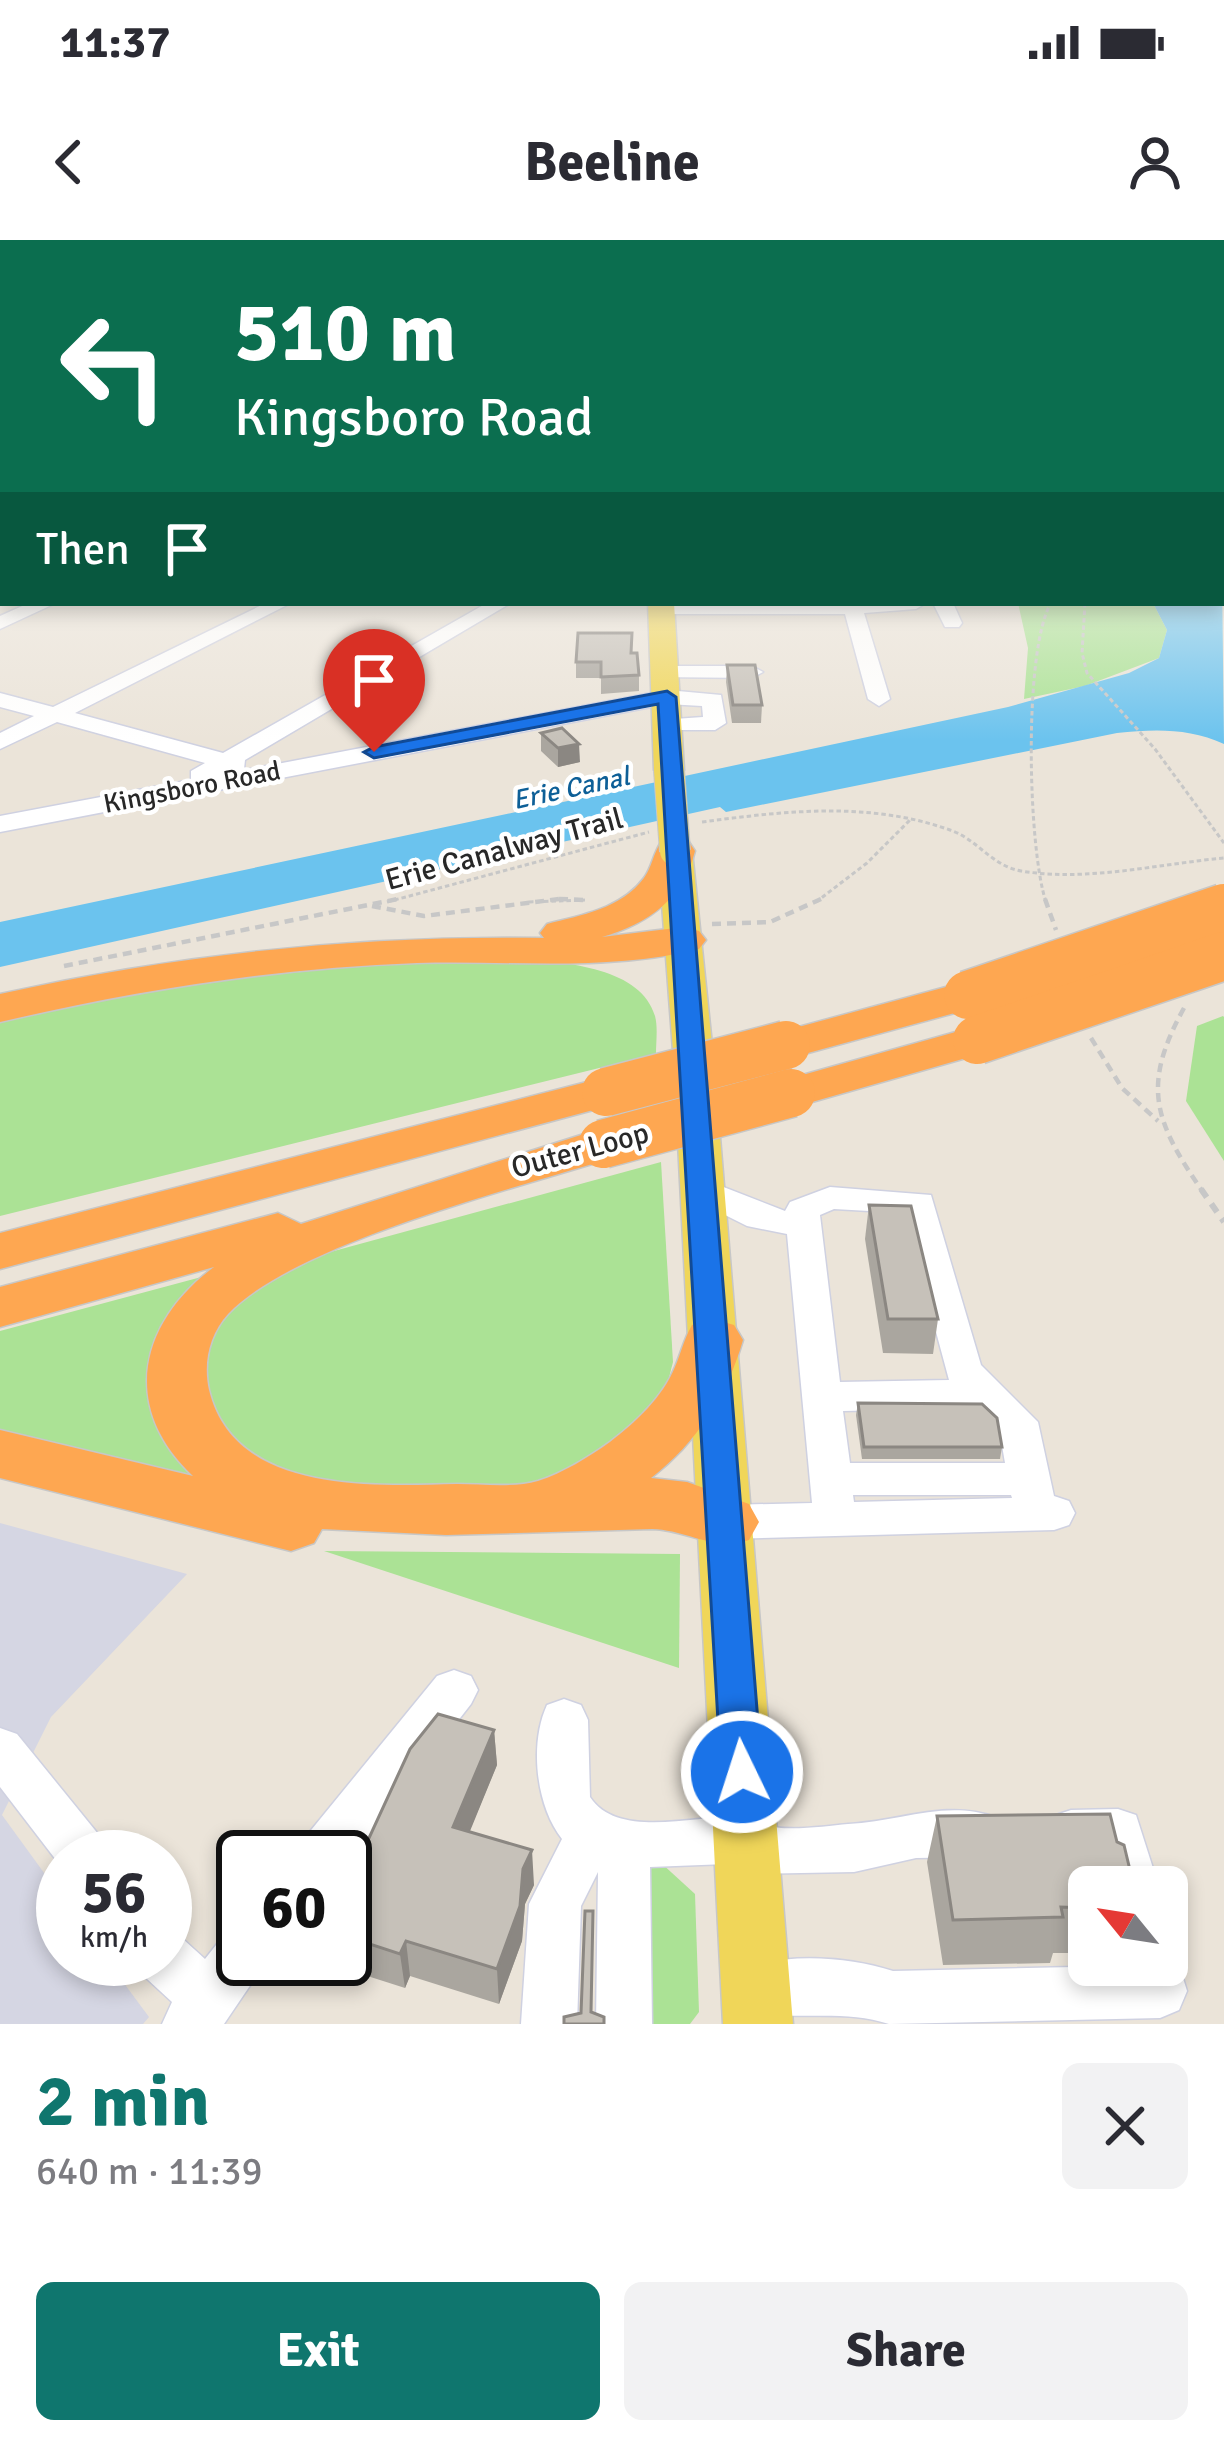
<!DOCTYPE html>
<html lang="en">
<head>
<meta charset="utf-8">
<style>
  :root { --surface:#fff; --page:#f2f2f3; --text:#2b2b33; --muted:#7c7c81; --accent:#0f766e }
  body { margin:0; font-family:Signika,sans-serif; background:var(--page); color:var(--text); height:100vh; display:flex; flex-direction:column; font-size:45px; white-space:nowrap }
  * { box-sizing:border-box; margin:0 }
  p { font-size:39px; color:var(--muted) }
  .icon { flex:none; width:66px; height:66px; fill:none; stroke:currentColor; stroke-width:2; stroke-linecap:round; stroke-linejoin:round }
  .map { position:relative; height:1784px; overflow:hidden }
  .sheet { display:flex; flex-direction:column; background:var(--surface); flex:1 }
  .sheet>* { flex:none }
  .top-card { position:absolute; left:0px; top:0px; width:1224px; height:366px; box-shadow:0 6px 18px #0003; background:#0b6e4f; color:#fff; overflow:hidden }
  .needle { width:78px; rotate:300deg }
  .tools { position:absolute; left:1068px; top:1626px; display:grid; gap:24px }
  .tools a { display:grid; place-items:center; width:120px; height:120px; border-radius:18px; background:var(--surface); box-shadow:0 6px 18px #0003; font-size:60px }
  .speed { position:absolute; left:36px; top:1590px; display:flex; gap:24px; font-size:60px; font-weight:700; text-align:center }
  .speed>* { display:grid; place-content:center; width:156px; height:156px; border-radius:50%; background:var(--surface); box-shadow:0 6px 18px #0003; line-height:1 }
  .speed small { font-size:30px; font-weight:400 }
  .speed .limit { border:6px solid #111; border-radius:18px; background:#fff; color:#111 }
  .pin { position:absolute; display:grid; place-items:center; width:102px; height:102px; color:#fff; margin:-123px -51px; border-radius:50% 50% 50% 0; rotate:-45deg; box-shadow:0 0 12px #0007 }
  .pin .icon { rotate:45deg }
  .me { position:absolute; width:132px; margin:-66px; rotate:356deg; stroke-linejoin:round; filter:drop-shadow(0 0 9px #0008) }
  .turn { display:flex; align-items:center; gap:42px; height:252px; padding:0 36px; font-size:54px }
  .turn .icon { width:156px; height:156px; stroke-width:2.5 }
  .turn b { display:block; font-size:84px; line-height:102px }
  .then { display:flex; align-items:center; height:114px; padding:0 36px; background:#0003; gap:24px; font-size:45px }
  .round { display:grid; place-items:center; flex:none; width:126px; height:126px; border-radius:18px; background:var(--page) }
  .head { display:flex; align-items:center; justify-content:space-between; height:204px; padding:0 36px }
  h1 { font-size:72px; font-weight:800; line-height:90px; color:var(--accent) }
  .cta { display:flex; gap:24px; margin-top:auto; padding:24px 36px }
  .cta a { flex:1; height:138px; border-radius:18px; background:var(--accent); color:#fff; font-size:48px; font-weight:800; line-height:138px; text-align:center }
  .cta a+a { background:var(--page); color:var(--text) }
  .status { display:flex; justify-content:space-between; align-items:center; height:84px; padding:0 60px; background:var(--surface); direction:ltr }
  .status svg { height:33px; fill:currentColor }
  header { display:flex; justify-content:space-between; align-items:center; height:156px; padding:0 36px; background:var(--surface); font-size:54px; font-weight:800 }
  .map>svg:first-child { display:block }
</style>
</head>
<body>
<div class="status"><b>11:37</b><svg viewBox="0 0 49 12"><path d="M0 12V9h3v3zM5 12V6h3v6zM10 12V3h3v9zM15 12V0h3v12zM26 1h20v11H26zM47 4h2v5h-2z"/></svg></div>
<header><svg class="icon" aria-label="back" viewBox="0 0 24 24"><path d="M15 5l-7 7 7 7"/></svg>Beeline<svg class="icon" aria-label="person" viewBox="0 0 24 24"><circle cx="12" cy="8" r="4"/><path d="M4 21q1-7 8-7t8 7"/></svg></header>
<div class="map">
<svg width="1224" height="1784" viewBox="0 0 1224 1784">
  <rect width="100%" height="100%" fill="#ebe4d9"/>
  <path fill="#d5d6e3" d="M 0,1283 L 187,1334 L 51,1477 L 2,1575 L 63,1659 L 63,1719 L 106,1719 L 149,1777 L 143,1784 L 0,1784 Z"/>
  <g fill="#abe295">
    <path d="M 1018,363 L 1153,363 L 1167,390 L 1159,418 L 1085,446 L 1024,459 L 1028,408 Z"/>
    <path d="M 429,721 C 485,721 635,706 655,776 C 658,787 656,802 656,814 L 0,976 L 0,780 L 240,733 Z"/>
    <path d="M 1223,776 L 1224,777 L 1224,921 L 1186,861 L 1197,786 Z"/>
    <path d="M 661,922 L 673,1122 L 664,1157 L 647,1187 L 537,1246 L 423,1248 L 316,1243 L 237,1210 L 203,1152 L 206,1102 L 221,1078 L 246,1055 L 301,1020 Z"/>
    <path d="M 220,1032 L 198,1053 L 218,1245 L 0,1196 L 0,1091 Z"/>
    <path d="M 324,1311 L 680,1314 L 679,1428 Z"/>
    <path d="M 660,1622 L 695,1654 L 699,1772 L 690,1784 L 645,1784 L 646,1624 Z"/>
  </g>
  <path fill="#6bc3ee" d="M 1221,252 L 1224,504 C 1189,488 1155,489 1117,493 L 726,572 L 720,567 L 0,727 L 0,682 L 1008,467 L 1129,433 L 1159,418 L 1167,390 L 1153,363 L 1221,363 Z"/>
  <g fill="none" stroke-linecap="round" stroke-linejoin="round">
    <g stroke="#cfd1e1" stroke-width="3">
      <g id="minor">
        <path d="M 0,278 L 3,278 L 0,289 Z"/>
        <path d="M 0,338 L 3,339 L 3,351 L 0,350 Z"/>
        <path d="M 29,363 L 56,363 L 0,389 L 0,376 Z"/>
        <path d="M 266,363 L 291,363 L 75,473 L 223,513 L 487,363 L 511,363 L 245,520 L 244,529 L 219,535 L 667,450 L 721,455 L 726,483 L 715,490 L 660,490 L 660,480 L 703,477 L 702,466 L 667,464 L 0,592 L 0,576 L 191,540 L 191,531 L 205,523 L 57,482 L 0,509 L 0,493 L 34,476 L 0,467 L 0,453 L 53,467 Z"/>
        <path d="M 926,363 L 916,369 L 864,373 L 890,459 L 879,466 L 868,459 L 845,374 L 662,374 L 652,368 L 658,363 Z"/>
        <path d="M 933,363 L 953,363 L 962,383 L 959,387 L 945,387 Z"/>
        <path d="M 665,426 L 752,426 L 763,432 L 752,438 L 657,437 L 657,427 Z"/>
        <path d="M 703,939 L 785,971 L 790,962 L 830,947 L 931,955 L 981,1125 L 1038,1182 L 1054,1256 L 1069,1261 L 1075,1273 L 1069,1285 L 1054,1290 L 726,1299 L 711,1294 L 705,1282 L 711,1270 L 726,1265 L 812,1263 L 787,994 L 747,986 L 691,958 L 686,950 L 691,942 ZM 834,969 L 904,973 L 949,1140 L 840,1142 L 820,975 ZM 978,1168 L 999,1188 L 1005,1223 L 850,1223 L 843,1171 ZM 853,1255 L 1011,1255 L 1012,1258 L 854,1262 Z"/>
        <path d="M 454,1430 L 471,1436 L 478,1450 L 471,1464 L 345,1626 L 345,1617 L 295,1617 L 303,1600 L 437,1436 Z"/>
        <path d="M 564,1459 L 581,1465 L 588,1480 L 590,1557 C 618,1600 698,1575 740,1576 C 751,1576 756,1582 765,1585 C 786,1592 826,1586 848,1584 C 898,1582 946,1559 995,1577 L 1002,1594 L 995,1611 L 977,1617 L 916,1618 L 854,1632 L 746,1634 L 727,1624 L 650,1627 L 652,1784 L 596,1784 L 598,1632 L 581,1666 L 577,1784 L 521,1784 L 529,1664 L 562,1599 C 536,1566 529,1504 547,1465 Z"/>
        <path d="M 0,1488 L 17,1494 L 103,1600 L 111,1617 L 63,1617 L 63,1629 L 0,1547 Z"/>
        <path d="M 1118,1569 L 1136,1575 L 1159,1647 L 1107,1647 L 1099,1616 L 1071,1616 L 1053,1610 L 1046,1593 L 1053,1576 L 1071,1570 Z"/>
        <path d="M 243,1688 L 243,1719 L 268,1719 L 224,1784 L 162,1784 L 172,1762 L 146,1738 L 138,1719 L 165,1719 L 165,1693 L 184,1700 L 205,1719 L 224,1695 Z"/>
        <path d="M 1167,1704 L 1173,1706 L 1187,1751 L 1179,1770 L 1160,1778 L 889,1784 C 839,1767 784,1784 737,1769 L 729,1750 L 737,1731 C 781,1712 848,1716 893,1731 L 1167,1725 Z"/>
      </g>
    </g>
    <g stroke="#c7c7c7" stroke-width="3">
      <g id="major">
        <path d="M 648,363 L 674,363 L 684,530 L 669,539 L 654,530 Z"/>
        <path d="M 675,601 L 692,611 L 714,824 L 793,1784 L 723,1784 L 674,824 L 658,611 Z"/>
      </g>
    </g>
    <g stroke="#c7c7c7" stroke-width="3">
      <g id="highway">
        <path d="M 675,599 L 689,602 L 695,611 C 683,659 648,684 602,697 L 684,687 L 699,691 L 706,700 L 699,709 C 606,732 511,720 417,723 C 276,728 137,750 0,782 L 0,754 C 180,714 359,695 544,698 L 540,693 L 547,684 C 581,675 621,669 644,638 C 652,627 653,614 661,602 Z"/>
        <path d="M 968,741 L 984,745 L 991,755 L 984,765 L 786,819 L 769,815 L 762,805 L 769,795 Z"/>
        <path d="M 977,786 L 994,790 L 1001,800 L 994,810 L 791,868 L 774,863 L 766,853 L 774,843 Z"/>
        <path d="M 606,837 L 623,842 L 631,852 L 623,862 L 0,1029 L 0,993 Z"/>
        <path d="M 603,888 L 621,893 L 629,904 L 621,915 C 522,947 296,1002 228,1074 C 209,1095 203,1123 209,1150 C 234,1254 371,1246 457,1244 C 482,1244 514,1248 538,1241 C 563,1233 589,1217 610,1202 C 635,1183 663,1157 675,1127 C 681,1113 684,1099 692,1085 L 713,1079 L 734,1085 L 743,1100 C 727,1156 697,1202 651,1238 L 687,1242 L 749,1264 L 759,1282 L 749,1300 C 714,1312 688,1290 652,1289 L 446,1295 L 322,1289 L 314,1303 L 291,1311 L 0,1238 L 0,1190 L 193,1236 C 120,1167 139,1083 214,1027 L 0,1087 L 0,1047 L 278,973 L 301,984 Z"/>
      </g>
    </g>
    <g stroke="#c7c7c7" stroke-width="3" stroke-dasharray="4.5 3" stroke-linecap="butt">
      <path d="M 1085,363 L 1082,413 L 1087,433 L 1155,509 L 1224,603"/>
      <path d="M 702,582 C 785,571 869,561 950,590 C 977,599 992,626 1021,631 C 1087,642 1158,624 1224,618"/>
      <path d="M 387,662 L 649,592"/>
      <path d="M 529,662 L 585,660"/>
      <path d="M 816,662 L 867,623 L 911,579"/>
      <path d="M 1046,662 C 1028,609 1023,410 1051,363"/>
    </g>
    <g stroke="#c7c7c7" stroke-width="4.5" stroke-dasharray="9 6" stroke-linecap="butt">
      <path d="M 559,659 L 585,660"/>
      <path d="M 1045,659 L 1056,690"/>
      <path d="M 372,666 L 424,676 L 559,659"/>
      <path d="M 712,684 L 770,682 L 821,659"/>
      <path d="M 64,726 L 398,659"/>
      <path d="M 1184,768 C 1141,846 1154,881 1203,952"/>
      <path d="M 1091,798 L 1122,848 L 1158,881"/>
    </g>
    <path stroke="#c7c7c7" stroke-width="6" stroke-dasharray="10 8" stroke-linecap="butt" d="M 1201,949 L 1224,982"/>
    <use href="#minor" fill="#fff" fill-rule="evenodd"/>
    <use href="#major" fill="#f0d659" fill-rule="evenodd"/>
    <use href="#highway" fill="#fea751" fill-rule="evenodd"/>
    <g stroke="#c7c7c7" stroke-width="32" stroke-linecap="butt">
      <path id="major-bridge" d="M 669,530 L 675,611"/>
    </g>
    <g stroke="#c7c7c7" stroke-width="51" stroke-linecap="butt">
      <g id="highway-bridge">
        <path d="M 968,755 L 1224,668"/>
        <path d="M 977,800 L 1224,716"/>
        <path d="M 606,852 L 786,805"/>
        <path d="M 603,904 L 791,853"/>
      </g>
    </g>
    <use href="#major-bridge" stroke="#f0d659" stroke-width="30"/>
    <use href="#highway-bridge" stroke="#fea751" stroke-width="48"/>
  </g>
  <g fill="#aaa69f">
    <path d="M 631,413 L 639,435 L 639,451 L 601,454 L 601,438 L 576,438 L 576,422 Z"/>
    <path d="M 727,425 L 762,465 L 761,483 L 732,483 L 726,442 Z"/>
    <path d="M 541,493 L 580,522 L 558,527 L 541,511 Z"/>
    <path d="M 869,965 L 938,1079 L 933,1114 L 883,1113 L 865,999 Z"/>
    <path d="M 858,1163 L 1002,1207 L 1000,1219 L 862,1219 L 856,1175 Z"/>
    <path d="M 494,1490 L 497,1525 L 469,1592 L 534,1645 L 525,1664 L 522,1701 L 499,1764 L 410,1736 L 405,1748 L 333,1725 L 332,1719 L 345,1719 L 345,1650 Z"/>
    <path d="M 937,1576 L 1089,1647 L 1089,1713 L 1053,1713 L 1050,1723 L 943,1725 L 927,1622 Z"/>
  </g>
  <g fill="#8b8782">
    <path d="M 579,504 L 580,522 L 558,527 L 558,508 Z"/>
    <path d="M 494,1490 L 497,1525 L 457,1623 L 453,1587 Z"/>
    <path d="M 532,1610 L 534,1645 L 525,1664 L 522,1701 L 499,1764 L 497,1729 L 523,1629 Z"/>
    <path d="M 406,1701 L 410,1736 L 405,1748 L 400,1714 Z"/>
  </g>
  <g fill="#c6c1b9" stroke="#8b8782" stroke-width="3">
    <path d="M 578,393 L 632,393 L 631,413 L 637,413 L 639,435 L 601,437 L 601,422 L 576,422 Z"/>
    <path d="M 727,425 L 755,425 L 762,465 L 733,465 Z"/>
    <path d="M 562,488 L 579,504 L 558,508 L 541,493 Z"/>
    <path d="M 869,965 L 911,966 L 938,1079 L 888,1079 Z"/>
    <path d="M 858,1163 L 982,1164 L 997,1178 L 1002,1207 L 864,1207 Z"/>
    <path d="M 438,1474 L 494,1490 L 453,1587 L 532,1610 L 523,1629 L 520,1666 L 497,1729 L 406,1701 L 400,1714 L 345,1696 L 345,1650 L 410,1509 Z"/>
    <path d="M 1110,1574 L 1117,1602 L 1124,1605 L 1134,1647 L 1089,1647 L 1089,1668 L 1061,1667 L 1063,1677 L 953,1680 L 937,1576 Z"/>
    <path d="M 585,1671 L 593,1671 L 591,1772 L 604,1777 L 604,1784 L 564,1784 L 564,1777 L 581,1773 Z"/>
  </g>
  <linearGradient id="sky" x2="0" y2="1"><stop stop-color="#76baea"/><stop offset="0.5" stop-color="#f6f3ee"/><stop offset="1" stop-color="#f6f3ee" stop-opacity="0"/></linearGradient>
  <rect width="1224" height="501" fill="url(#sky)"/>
  <path fill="#1a73e8" stroke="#114b97" stroke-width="3" d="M 667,451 L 676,457 L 762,1532 L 756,1545 L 742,1550 L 727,1545 L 721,1532 L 658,464 L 374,518 L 364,512 L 374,507 Z"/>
  <g text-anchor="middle" stroke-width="9" stroke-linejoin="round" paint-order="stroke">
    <g font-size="27" fill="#282828" stroke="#fff">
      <text transform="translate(192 547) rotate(-11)" y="9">Kingsboro Road</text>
    </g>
    <g font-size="27" font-style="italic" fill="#0d5f97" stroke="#fff">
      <text transform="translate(571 548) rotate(-12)" y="9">Erie Canal</text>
    </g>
    <g font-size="30" fill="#282828" stroke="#fff">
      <text transform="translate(504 609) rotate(-15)" y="10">Erie Canalway Trail</text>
      <text transform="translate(580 910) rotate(-15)" y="10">Outer Loop</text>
    </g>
  </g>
</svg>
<div class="tools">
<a><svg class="needle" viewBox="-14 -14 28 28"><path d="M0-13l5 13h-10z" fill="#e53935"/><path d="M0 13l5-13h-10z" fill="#7c7c81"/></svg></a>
</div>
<div class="speed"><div>56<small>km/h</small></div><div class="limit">60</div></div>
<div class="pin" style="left:374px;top:512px;background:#d93025"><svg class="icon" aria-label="arrive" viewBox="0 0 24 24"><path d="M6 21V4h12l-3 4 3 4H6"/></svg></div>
<svg class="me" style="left:742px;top:1532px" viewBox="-20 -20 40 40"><circle r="17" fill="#1a73e8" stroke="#fff" stroke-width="3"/><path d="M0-11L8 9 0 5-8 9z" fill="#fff"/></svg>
<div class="top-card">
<div class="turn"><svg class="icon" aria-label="left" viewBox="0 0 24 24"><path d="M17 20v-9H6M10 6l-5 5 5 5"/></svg><div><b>510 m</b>Kingsboro Road</div></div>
<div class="then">Then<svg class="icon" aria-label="arrive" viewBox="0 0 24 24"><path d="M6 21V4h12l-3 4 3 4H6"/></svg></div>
</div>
</div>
<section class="sheet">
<div class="head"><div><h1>2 min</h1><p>640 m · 11:39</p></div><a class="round"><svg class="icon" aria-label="close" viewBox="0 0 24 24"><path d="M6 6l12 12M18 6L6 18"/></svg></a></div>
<div class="cta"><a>Exit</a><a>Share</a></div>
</section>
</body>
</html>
